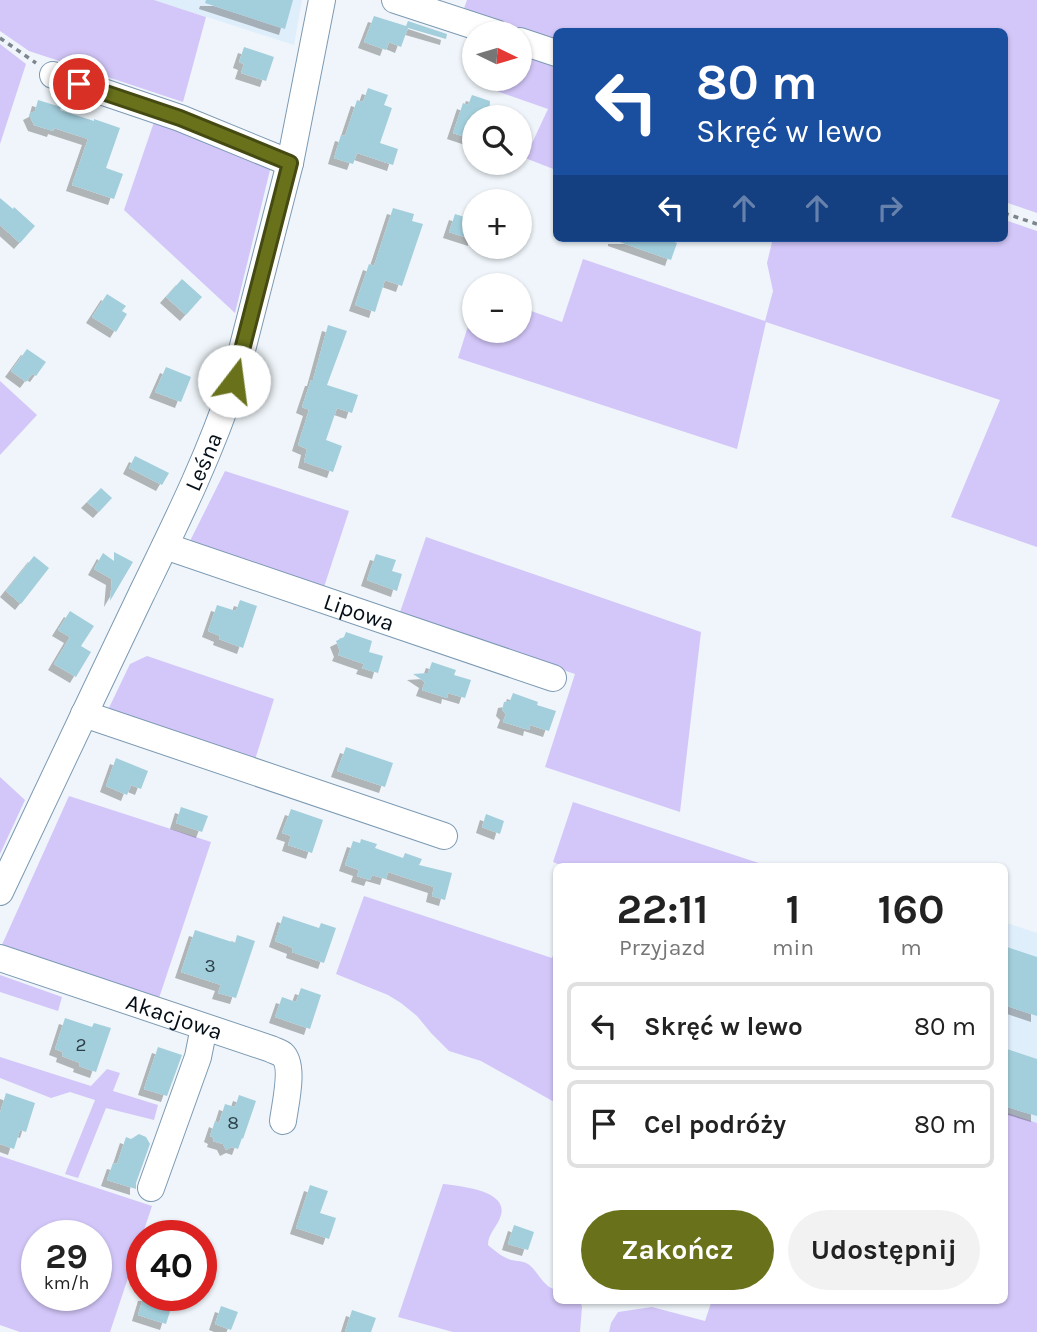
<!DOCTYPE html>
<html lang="pl">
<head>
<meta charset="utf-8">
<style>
  :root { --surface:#fff; --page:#f2f2f2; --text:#222; --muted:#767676; --line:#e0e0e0; --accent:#69721b }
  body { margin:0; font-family:Karla,sans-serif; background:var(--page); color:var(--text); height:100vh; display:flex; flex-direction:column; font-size:26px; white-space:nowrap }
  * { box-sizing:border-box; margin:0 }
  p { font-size:23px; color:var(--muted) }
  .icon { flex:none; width:38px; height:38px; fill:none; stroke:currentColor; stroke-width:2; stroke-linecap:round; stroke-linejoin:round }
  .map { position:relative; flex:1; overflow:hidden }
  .sheet { position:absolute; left:553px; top:863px; width:455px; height:441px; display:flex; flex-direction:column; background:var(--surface); border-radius:10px; box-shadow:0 2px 5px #0004 }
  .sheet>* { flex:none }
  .guide { position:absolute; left:553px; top:28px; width:455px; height:214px; border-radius:10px; box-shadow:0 2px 5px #0004; background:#1a4fa0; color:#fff; overflow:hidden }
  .needle { width:46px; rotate:95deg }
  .fabs { position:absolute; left:462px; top:21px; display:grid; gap:14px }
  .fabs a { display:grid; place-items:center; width:70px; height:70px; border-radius:50%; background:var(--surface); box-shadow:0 2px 5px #0004; font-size:35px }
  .speed { position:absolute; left:21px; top:1220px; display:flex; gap:14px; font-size:35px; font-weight:700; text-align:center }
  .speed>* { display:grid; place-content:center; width:91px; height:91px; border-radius:50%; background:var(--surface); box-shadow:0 2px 5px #0004; line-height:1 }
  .speed small { font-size:18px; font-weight:400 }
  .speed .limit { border:10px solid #d22; background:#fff; color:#111 }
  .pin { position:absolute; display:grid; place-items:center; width:60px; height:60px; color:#fff; margin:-30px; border:4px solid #fff; border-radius:50%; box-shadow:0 2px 7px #0007 }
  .me { position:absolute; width:77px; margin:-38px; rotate:15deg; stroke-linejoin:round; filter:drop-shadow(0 0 5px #0008) }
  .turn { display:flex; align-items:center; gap:24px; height:147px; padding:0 28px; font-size:32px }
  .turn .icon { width:91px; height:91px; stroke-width:2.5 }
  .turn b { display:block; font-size:49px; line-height:60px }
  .lanes { display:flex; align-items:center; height:66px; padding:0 28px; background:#0003; justify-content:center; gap:35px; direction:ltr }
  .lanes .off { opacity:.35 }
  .eta { display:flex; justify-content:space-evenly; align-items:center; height:119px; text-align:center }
  .eta b { font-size:42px; font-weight:700; line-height:49px }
  .primary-button { display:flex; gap:14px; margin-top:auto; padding:14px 28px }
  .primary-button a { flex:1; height:80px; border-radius:42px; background:var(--accent); color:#fff; font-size:28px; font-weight:700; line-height:80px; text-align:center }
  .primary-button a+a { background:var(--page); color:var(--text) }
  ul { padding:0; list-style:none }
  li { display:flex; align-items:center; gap:21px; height:88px; margin:0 14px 10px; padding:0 14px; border:4px solid var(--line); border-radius:10px }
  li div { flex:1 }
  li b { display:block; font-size:26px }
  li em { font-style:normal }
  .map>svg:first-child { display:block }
</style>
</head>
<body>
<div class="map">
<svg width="1037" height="1332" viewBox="0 0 1037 1332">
  <defs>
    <filter id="shadow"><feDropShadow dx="-6" dy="6" stdDeviation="0" flood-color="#0004"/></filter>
  </defs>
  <rect width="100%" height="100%" fill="#eff5fa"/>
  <g fill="#dfeefb">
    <path d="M 154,0 L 302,0 L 294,45 Z"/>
    <path d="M 1004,922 L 1037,933 L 1037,1123 L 1005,1112 Z"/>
  </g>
  <g fill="#d3c7f9" fill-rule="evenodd">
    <path d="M 0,0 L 154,0 L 206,17 L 183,102 L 29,51 L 0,31 Z"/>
    <path d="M 467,0 L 1037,0 L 1037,213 L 1005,202 L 1004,32 L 556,32 L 556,46 L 462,14 Z"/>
    <path d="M 0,44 L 26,64 L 0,144 Z"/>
    <path d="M 520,51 L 556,64 L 556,170 L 525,158 L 548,109 L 485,87 L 488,79 L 520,79 Z"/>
    <path d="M 155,119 L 272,162 L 235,313 L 124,210 Z"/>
    <path d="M 1005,220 L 1037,231 L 1037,547 L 951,517 L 1000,400 L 766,322 L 737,449 L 458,358 L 474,307 L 474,331 L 520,331 L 520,307 L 562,322 L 583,259 L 765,321 L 773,291 L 767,263 L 773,238 L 1004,238 Z"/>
    <path d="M 0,381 L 37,415 L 0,455 Z"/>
    <path d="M 225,471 L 349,511 L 323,590 L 189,543 Z"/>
    <path d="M 426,537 L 701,632 L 680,812 L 545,767 L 575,674 L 399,615 Z"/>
    <path d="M 147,656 L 274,699 L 254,763 L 107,712 L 130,664 Z"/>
    <path d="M 0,777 L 25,800 L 0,854 Z"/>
    <path d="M 69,796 L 211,842 L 159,998 L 1,947 Z"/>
    <path d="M 573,802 L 768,866 L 563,866 L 553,862 Z"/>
    <path d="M 364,896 L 552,958 L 556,947 L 556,1103 L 481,1061 L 449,1051 L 431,1033 L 417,1016 L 401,1003 L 388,995 L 336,974 Z"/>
    <path d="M 0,975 L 62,997 L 58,1011 L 0,992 Z"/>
    <path d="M 0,1057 L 91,1086 L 107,1069 L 120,1073 L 113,1091 L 158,1105 L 154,1120 L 106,1108 L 78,1178 L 65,1174 L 95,1100 L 70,1092 L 51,1098 L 0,1078 Z"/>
    <path d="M 1005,1112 L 1037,1123 L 1037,1332 L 609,1332 L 611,1323 L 618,1312 L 652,1307 L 705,1321 L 712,1300 L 1004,1300 Z"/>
    <path d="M 0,1156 L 152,1206 L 110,1332 L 20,1332 L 0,1325 ZM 37,1236 L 96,1236 L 96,1295 L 37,1295 Z"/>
    <path d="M 443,1184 C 459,1186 508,1190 501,1215 C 498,1226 488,1233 488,1245 C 495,1251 502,1257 511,1260 C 517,1261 523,1261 528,1264 C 539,1272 542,1286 556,1290 L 556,1300 L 580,1300 L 582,1307 L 580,1332 L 453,1332 L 398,1317 Z"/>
  </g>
  <g fill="#a3cfdc" filter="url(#shadow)">
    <path d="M 206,0 L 293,0 L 285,29 L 205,3 Z"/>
    <path d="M 374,16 L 406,26 L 408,21 L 447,34 L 446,39 L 408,28 L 401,47 L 389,42 L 386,50 L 364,42 Z"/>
    <path d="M 244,47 L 274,57 L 266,81 L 241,73 L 244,64 L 239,62 Z"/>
    <path d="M 368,88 L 388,95 L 384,105 L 392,108 L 380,143 L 398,149 L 393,165 L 357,153 L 353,164 L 334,158 L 341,135 L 345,136 L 357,100 L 363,102 Z"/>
    <path d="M 472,95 L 490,101 L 489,117 L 474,117 L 474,140 L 453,133 L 463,103 L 468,105 Z"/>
    <path d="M 38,100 L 61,107 L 60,110 L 94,121 L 94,119 L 120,128 L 106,168 L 123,174 L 114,199 L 72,185 L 88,139 L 54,128 L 53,131 L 34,125 L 29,114 L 35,111 Z"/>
    <path d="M 0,198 L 13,209 L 14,207 L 35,226 L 20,243 L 0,225 Z"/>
    <path d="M 393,208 L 414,214 L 412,221 L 423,224 L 402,286 L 385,280 L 375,312 L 355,305 L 369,264 L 374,266 Z"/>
    <path d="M 455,214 L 474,220 L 474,240 L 449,232 Z"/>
    <path d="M 614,238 L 663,238 L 677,243 L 671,260 L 614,240 Z"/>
    <path d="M 182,279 L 202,297 L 186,315 L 166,297 Z"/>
    <path d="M 107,294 L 126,306 L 122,311 L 127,314 L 116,332 L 92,317 Z"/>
    <path d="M 328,325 L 347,331 L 327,385 L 358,395 L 352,413 L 337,408 L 326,440 L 342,446 L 333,472 L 304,462 L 307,449 L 298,445 L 309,410 L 302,407 L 311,380 L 313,380 Z"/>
    <path d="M 27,349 L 46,362 L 36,376 L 32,374 L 26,382 L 11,371 Z"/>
    <path d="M 166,367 L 191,377 L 181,402 L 155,392 Z"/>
    <path d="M 135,456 L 169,473 L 162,485 L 129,468 Z"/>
    <path d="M 101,488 L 112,498 L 99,512 L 87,502 Z"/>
    <path d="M 114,552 L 133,562 L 110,601 L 112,579 L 94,569 L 103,553 L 114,561 Z"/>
    <path d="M 376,554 L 396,560 L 392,571 L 402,574 L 397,591 L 367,580 Z"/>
    <path d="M 34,556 L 49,568 L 21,604 L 6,591 Z"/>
    <path d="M 240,600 L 257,606 L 243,648 L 219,639 L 220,636 L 208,631 L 217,605 L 236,611 Z"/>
    <path d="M 70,611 L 94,626 L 81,646 L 91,652 L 76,677 L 54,664 L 70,637 L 58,630 Z"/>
    <path d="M 346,632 L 372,641 L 369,652 L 383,656 L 378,673 L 362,668 L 364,664 L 338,655 L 340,651 L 336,641 L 344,637 Z"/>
    <path d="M 432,662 L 456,670 L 454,675 L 471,680 L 465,698 L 448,693 L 447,698 L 422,690 L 425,682 L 413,674 L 428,673 Z"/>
    <path d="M 513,693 L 538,702 L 537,705 L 556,711 L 549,731 L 530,725 L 529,730 L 503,722 L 506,714 L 502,710 L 504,702 L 510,701 Z"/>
    <path d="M 346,747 L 393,763 L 385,787 L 337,771 Z"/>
    <path d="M 116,758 L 148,771 L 141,789 L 131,785 L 127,795 L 106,786 Z"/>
    <path d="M 181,807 L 208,816 L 202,832 L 176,823 Z"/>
    <path d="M 291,809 L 323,820 L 312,853 L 288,845 L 291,836 L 282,833 Z"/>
    <path d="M 486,814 L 504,821 L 500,834 L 482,827 Z"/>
    <path d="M 361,839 L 377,844 L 375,848 L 403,858 L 405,853 L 422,859 L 419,865 L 452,873 L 445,900 L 432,896 L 434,887 L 388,872 L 386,879 L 372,875 L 370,880 L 357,876 L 359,870 L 345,865 L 353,841 L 360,843 Z"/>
    <path d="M 283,916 L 319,928 L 321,923 L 336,928 L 324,963 L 292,952 L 293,948 L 275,941 Z"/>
    <path d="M 195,930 L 235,943 L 237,935 L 255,941 L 236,998 L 218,993 L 221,985 L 181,972 Z"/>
    <path d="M 1004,946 L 1037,957 L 1037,1016 L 1004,1005 Z"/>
    <path d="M 301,988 L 321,995 L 310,1029 L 275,1017 L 282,997 L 296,1002 Z"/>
    <path d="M 65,1018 L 92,1027 L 94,1023 L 111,1028 L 96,1072 L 79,1066 L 80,1063 L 62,1056 L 63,1052 L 55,1049 Z"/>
    <path d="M 158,1047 L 182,1055 L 167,1096 L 144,1089 Z"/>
    <path d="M 1004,1048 L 1037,1059 L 1037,1116 L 1004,1106 Z"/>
    <path d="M 6,1093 L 35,1103 L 26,1132 L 20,1130 L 14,1149 L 0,1144 L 0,1113 Z"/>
    <path d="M 239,1095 L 256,1101 L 243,1139 L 242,1138 L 238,1149 L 232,1147 L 226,1150 L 223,1144 L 213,1141 L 214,1138 L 210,1136 L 215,1121 L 219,1123 L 225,1104 L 235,1107 Z"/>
    <path d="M 139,1134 L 146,1137 L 150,1144 L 136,1183 L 136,1189 L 107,1180 L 113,1163 L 117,1164 L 126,1137 L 131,1139 Z"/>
    <path d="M 310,1185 L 328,1191 L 320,1213 L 336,1218 L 329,1239 L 296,1228 Z"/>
    <path d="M 514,1225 L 534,1232 L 528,1250 L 508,1244 Z"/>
    <path d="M 144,1295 L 175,1295 L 166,1324 L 138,1315 Z"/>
    <path d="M 221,1306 L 238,1312 L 231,1330 L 215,1324 Z"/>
    <path d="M 352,1310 L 376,1318 L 371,1332 L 345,1332 Z"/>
  </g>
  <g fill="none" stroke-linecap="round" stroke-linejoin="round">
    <g stroke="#7c9ab3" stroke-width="28">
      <g id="minor">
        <path d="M 395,0 L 496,33"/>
        <path d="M 520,41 L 556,53"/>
        <path d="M 53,75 L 180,118 L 290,163"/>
        <path id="s1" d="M 165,546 L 553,678"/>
        <path d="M 84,714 L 444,836"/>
        <path id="s2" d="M 0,892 C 46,793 94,694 141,595 C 175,525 210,455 234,381 L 290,163 L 322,0"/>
        <path id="s3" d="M 0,958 L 271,1049 C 275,1051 279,1052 282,1054 C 295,1065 285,1105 283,1121"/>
        <path d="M 151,1188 L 198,1057 L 204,1027"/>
      </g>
    </g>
    <g stroke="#7e868d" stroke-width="3.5" stroke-dasharray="5 5" stroke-linecap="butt">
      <path d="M 0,38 L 36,63"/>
      <path d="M 1004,213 L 1037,224"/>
    </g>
    <use href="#minor" stroke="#fff" stroke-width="26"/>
  </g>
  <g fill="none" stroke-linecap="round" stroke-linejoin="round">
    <g stroke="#444a12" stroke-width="18">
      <path id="route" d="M 79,84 L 180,118 L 290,163 L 234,381"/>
    </g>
    <use href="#route" stroke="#69721b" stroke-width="12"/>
  </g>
  <g text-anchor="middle" stroke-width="6" stroke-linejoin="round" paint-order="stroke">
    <g font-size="19" fill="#2c3f49">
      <text x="210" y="972">3</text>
      <text x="81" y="1051">2</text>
      <text x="233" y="1129">8</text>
    </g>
    <g font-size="23" fill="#050f18" stroke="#fff">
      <text dy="8" stroke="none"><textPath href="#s2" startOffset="476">Leśna</textPath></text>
      <text dy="8" stroke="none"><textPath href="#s1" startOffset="205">Lipowa</textPath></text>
      <text dy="8" stroke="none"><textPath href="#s3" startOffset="184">Akacjowa</textPath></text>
    </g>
  </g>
</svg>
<div class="fabs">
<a><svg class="needle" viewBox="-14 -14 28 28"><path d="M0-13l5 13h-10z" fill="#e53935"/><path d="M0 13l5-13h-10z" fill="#767676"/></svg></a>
<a><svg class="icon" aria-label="search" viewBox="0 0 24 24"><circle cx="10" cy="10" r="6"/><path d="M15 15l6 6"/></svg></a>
<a>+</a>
<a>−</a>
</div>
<div class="speed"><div>29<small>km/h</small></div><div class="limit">40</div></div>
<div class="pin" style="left:79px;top:84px;background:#d93025"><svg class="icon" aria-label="arrive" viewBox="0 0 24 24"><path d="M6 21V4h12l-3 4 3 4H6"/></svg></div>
<svg class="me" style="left:234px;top:381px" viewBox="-20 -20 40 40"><circle r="19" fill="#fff"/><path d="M0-13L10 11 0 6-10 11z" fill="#69721b"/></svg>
<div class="guide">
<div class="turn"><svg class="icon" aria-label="left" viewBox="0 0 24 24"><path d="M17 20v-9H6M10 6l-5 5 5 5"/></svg><div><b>80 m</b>Skręć w lewo</div></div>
<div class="lanes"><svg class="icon" aria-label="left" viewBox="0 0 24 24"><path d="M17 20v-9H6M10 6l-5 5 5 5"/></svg><svg class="icon off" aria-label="ahead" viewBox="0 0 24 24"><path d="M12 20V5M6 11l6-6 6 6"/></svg><svg class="icon off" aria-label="ahead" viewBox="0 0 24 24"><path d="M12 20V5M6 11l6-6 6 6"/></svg><svg class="icon off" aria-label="right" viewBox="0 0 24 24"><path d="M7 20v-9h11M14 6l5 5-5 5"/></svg></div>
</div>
<section class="sheet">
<div class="eta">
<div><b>22:11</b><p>Przyjazd</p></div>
<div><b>1</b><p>min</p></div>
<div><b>160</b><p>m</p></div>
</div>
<ul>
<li><svg class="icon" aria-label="left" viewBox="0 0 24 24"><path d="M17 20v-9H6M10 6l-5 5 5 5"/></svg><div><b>Skręć w lewo</b></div><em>80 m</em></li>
<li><svg class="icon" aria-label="arrive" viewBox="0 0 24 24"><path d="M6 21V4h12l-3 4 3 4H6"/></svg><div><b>Cel podróży</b></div><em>80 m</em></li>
</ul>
<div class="primary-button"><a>Zakończ</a><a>Udostępnij</a></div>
</section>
</div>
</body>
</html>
